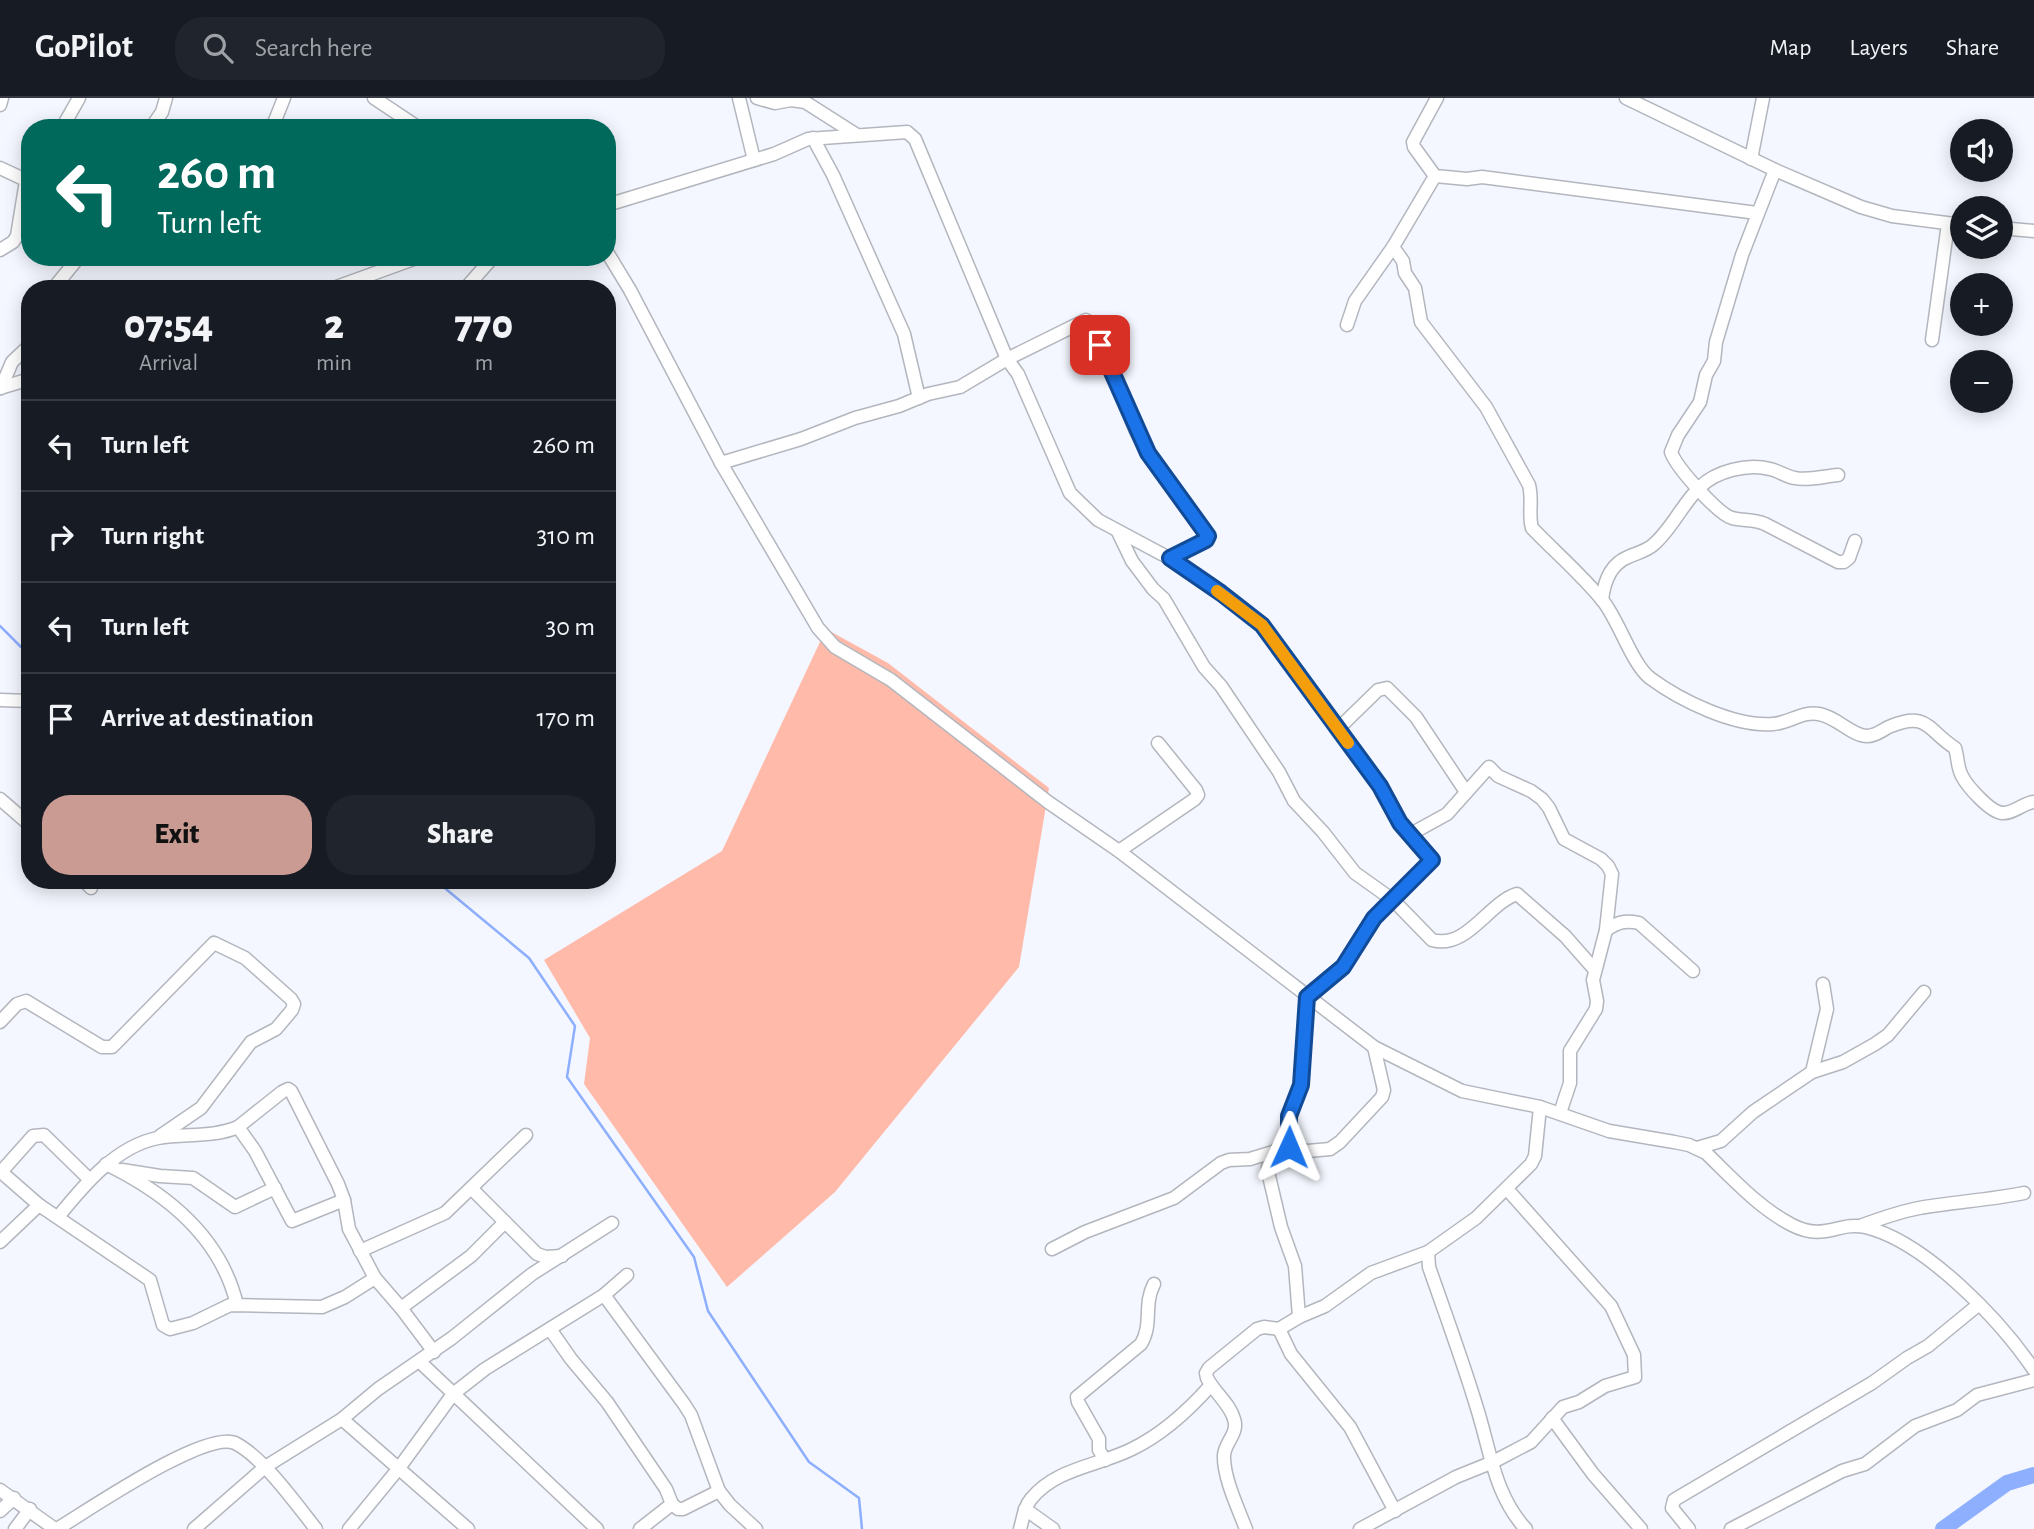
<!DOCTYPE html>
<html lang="en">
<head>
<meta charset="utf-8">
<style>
  :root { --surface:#171b24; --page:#20242c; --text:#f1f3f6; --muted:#9ea1a6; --line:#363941; --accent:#c99b93 }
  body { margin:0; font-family:"Alegreya Sans",sans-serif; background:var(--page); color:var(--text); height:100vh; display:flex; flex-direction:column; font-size:26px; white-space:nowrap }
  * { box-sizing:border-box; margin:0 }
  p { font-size:23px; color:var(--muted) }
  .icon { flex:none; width:38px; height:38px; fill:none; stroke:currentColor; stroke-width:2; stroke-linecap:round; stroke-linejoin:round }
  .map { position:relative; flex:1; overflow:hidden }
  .drawer { position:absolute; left:21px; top:182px; width:595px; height:609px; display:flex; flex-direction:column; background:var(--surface); border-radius:28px; box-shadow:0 4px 18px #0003 }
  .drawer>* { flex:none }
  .hud { position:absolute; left:21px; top:21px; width:595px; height:147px; border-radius:28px; box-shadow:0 4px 18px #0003; background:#00695c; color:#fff; overflow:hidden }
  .buttons { position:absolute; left:1950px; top:21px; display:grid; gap:14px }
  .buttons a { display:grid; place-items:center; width:63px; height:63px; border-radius:50%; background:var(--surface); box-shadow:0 4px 18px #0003; font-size:35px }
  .pin { position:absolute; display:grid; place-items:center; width:60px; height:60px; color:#fff; margin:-30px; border-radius:14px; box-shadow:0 4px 10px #0006 }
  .me { position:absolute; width:77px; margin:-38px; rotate:1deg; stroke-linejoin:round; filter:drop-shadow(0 0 5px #0008) }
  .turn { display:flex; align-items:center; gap:24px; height:147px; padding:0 21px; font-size:32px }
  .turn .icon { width:91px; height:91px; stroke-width:2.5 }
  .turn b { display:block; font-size:49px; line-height:60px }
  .eta { display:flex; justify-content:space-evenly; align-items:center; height:119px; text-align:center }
  .eta b { font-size:42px; font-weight:800; line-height:49px }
  .action { display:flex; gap:14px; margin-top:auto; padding:14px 21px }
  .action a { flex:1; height:80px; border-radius:28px; background:var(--accent); color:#111; font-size:28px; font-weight:800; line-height:80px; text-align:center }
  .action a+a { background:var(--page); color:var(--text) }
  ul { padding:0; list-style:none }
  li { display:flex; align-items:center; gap:21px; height:91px; padding:0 21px; border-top:2px solid var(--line) }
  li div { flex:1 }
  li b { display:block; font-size:26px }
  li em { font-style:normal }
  header { display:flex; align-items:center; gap:42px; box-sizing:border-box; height:98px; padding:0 35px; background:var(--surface); border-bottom:2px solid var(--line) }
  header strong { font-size:33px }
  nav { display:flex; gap:38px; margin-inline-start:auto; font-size:24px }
  .search { width:490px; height:63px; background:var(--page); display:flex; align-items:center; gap:18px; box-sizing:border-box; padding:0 24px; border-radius:28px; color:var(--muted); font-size:26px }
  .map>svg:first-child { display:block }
</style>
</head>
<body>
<header>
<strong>GoPilot</strong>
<div class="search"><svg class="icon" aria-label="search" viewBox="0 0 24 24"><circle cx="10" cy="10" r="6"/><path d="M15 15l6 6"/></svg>Search here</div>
<nav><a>Map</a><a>Layers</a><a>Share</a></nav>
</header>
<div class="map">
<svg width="2034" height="1431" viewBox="0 0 2034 1431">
  <rect width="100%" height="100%" fill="#f4f7ff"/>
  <path fill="#ffbaaa" d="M 826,531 L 888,565 L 1049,690 L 1019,869 L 835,1094 L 727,1189 L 584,986 L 590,940 L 544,862 L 722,753 Z"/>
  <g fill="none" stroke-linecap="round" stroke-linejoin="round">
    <g stroke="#8eaffe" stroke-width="2.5">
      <path d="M 0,528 L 21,549 L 30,550"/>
      <path d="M 435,782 L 529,860 L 575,928 L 567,979 L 694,1159 L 708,1213 L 809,1364 L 859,1400 L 862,1431"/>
    </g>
    <path stroke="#8eaffe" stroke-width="16" d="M 1943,1431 L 2007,1385 L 2034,1377"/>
    <g stroke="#b3b6bd" stroke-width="15">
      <g id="minor">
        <path d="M 374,0 L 419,30"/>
        <path d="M 739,0 L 754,62"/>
        <path d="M 757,0 L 775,5 L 791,2 L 805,4 L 857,37"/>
        <path d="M 1437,0 L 1413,44 L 1414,49 L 1435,78 L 1467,81 L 1482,79 L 1757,115"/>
        <path d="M 1626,0 L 1775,72 L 1861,109 L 1892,118 L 1962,127"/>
        <path d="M 0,7 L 2,0"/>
        <path d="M 62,30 L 79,0"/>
        <path d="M 151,30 L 162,14 L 166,0"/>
        <path d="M 272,30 L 284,0"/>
        <path d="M 813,40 L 833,77 L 904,236 L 919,300"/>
        <path d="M 1751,61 L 1763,0"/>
        <path d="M 0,70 L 30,84"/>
        <path d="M 1775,72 L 1742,157 L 1716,244 L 1714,263 L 1706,277 L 1700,304 L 1678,337 L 1671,354 C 1676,369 1718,416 1732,420 C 1743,423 1754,421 1765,426 L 1838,464 L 1844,464 L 1849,460 L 1855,443"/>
        <path d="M 607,107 L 774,56 L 808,41 L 907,34 L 915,41 L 1007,261 L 1018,276 L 1070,395 L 1098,422 L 1169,460 L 1221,495 L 1262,527 L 1380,688 L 1400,725 L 1432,762 L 1374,820 L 1343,869 L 1307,899 L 1301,987 L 1289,1019 L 1289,1049"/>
        <path d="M 2000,130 L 2034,133"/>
        <path d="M 1393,149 L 1403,163 L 1405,175 L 1415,190 L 1421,224 L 1486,309 L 1529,387 C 1533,402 1528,417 1532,430 C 1555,454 1582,477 1603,503 C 1619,523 1632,566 1650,580 C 1681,603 1735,629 1773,626 C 1790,625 1801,613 1819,616 C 1837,619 1852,638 1867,638 C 1877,638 1883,631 1891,628 C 1928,613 1928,633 1955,650 C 1958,659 1957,669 1962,678 C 1967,688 1990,714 2002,715 C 2013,716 2023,705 2034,704"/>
        <path d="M 0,152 L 13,144 L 17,138 L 26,83"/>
        <path d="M 607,154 L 630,192 L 721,365 L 818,530 L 835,549 L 891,582 L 1048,704 L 1119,753 L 1374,949 L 1462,993 L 1540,1009 L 1609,1033 L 1674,1044 L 1689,1047 L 1706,1055 C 1732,1080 1759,1110 1792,1127 C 1825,1144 1839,1123 1865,1129 C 1925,1143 2000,1222 2034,1272"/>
        <path d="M 53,191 L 79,159"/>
        <path d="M 331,191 L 419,159"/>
        <path d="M 465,191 L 493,159"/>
        <path d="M 1347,227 L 1355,203 L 1393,149 L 1435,78"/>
        <path d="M 1932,242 L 1948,126"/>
        <path d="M 0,290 L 30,281"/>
        <path d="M 1,290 L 12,264 L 30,247"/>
        <path d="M 721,365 L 801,341 L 855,320 L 899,308 L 928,296 L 960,289 L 1007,261 L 1086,222 L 1091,226 L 1136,333 L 1148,355 L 1208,438 L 1206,442 L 1169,460"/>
        <path d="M 1118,434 L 1132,463 L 1153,491 L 1164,501 L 1204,569 L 1221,588 L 1279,674 L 1294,703 L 1323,734 L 1355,775 L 1393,802 L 1432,842 C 1467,852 1488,805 1517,796 L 1565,838 L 1595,872"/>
        <path d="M 1602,502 C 1604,484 1611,466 1628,459 C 1637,455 1646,453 1653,447 C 1672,431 1682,406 1700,389 C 1716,373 1748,365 1770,371 C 1779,373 1787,379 1795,380 C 1808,383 1825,378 1838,377"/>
        <path d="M 0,602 L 30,603"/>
        <path d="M 1338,631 L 1378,592 L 1387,590 L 1416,619 L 1466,694"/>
        <path d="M 0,701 L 30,727"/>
        <path d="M 1409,737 L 1447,716 L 1489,669 L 1498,678 L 1531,693 L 1542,701 L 1549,710 L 1564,741 L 1601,761 L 1608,768 L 1612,776 L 1606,832 L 1593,882 L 1597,903 L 1596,911 L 1570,953 L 1570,985 L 1560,1015"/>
        <path d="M 1119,753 L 1195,701 L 1198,697 L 1196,692 L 1158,645"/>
        <path d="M 83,782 L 91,790"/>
        <path d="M 1606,832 C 1618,824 1625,822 1639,825 L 1693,873"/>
        <path d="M 0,924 L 17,906 L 26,903 L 102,949 L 112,949 L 214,845 L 245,860 L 291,901 L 294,906 L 292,912 L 276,931 L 251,944 L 201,1010 L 160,1038"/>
        <path d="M 1812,974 L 1827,911 L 1823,886"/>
        <path d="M 238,1029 L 255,1053 L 292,1123 L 344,1102"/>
        <path d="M 1697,1050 L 1721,1043 L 1753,1014 L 1812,974 L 1843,964 L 1875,946 L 1888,937 L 1924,894"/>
        <path d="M 1277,1051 L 1268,1069 L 1269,1078 L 1281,1129 L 1295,1168 L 1299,1219"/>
        <path d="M 106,1066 C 166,1095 221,1139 237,1207"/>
        <path d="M 122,1072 L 160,1078 L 193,1080 L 235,1109 L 275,1090"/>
        <path d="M 0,1073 L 39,1107 L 150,1182 L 163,1227 L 170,1231 L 193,1225 L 230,1207 L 322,1209 L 345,1199 L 375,1180"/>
        <path d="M 1,1074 L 33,1038 L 44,1037 L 89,1081"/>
        <path d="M 472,1091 L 537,1156 L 546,1159 L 562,1158"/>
        <path d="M 58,1119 C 83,1088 116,1048 158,1040 C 185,1035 212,1040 238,1029 L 282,994 L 288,991 L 291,993 L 338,1086 L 344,1102 L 349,1131 L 375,1180 L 401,1210 L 434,1254"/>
        <path d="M 1860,1128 C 1879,1121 1898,1114 1919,1110 C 1954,1104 1989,1102 2024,1095"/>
        <path d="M 0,1144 L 39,1107"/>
        <path d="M 1052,1151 L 1085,1134 L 1174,1100 L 1221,1065 L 1229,1062 L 1250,1061 L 1289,1049 L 1308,1053 L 1330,1051 L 1340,1044 L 1382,999 L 1384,992 L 1374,949"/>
        <path d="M 360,1153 L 445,1115 L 526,1037"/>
        <path d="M 1428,1154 L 1429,1169 C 1445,1215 1462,1261 1476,1307 C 1490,1350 1494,1397 1526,1431"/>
        <path d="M 604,1197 L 684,1306 L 691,1317 L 719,1393 L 730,1407 L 756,1431"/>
        <path d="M 401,1210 L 471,1158 L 505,1124"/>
        <path d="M 550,1231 L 571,1261 L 607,1304 L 666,1391 L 672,1406 L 678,1411 L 683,1411 L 719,1393"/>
        <path d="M 1279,1231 L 1291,1256 L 1350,1329 L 1395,1413"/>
        <path d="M 420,1264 L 597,1431"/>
        <path d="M 1552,1320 L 1593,1376 L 1641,1431"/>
        <path d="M 342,1321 L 468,1431"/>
        <path d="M 1105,1362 L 1099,1352 L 1099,1341 L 1078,1304 L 1077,1299 L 1141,1246 C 1153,1226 1143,1207 1154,1186"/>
        <path d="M 0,1392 L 55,1431"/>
        <path d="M 1025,1411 L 1053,1431"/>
        <path d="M 0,1413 L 14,1400"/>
        <path d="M 15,1431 L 30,1411"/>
        <path d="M 57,1431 C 87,1413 205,1332 235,1345 C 263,1359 296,1406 316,1431"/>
        <path d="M 194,1431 L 265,1369 L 342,1321 L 378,1291 L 452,1240 L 532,1176 L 612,1125"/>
        <path d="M 349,1431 L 399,1370 L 453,1296 L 485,1271 L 604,1197 L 627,1177"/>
        <path d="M 640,1431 L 672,1406"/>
        <path d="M 1020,1431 C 1023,1421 1024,1409 1031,1401 C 1056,1370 1098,1368 1132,1351 C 1163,1336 1188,1313 1211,1287"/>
        <path d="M 1246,1431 C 1238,1410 1223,1379 1224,1357 C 1225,1344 1239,1335 1234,1321 C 1230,1306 1214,1294 1207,1280 L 1206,1275 L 1209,1270 L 1257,1231 L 1264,1229 L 1279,1231 L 1299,1219 L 1325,1208 L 1371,1175 L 1428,1154 L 1476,1120 L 1531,1066 L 1535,1058 L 1540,1009"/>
        <path d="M 1360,1431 L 1456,1379 L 1493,1364 L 1531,1344 L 1563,1309 L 1579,1304 L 1605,1288 L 1635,1279 L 1634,1257 L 1611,1208 L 1507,1091"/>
        <path d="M 1689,1431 L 1672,1410 L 1674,1402 L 1872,1285 L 1907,1260 L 1928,1248 L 1978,1207"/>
        <path d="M 1731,1431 L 1842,1373 L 1865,1366 L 1915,1328 L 1957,1312 L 1977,1297 L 2034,1282"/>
      </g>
    </g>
    <use href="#minor" stroke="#fff" stroke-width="12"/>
  </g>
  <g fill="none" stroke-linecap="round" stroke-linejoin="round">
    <g stroke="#114b97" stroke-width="18">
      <path id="route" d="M 1100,247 L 1148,355 L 1208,438 L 1206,442 L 1170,460 L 1221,495 L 1262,527 L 1380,688 L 1400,725 L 1432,762 L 1374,820 L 1343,869 L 1307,899 L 1301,987 L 1289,1018 L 1289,1049"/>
    </g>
    <use href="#route" stroke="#1a73e8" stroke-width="12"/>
    <path stroke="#f59e0b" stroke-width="12" d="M 1217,493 L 1262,527 L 1348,645"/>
  </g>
</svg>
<div class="buttons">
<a><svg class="icon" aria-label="sound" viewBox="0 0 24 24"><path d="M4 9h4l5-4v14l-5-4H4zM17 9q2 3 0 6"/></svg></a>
<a><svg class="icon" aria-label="layers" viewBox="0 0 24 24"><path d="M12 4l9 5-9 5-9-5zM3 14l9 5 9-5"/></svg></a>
<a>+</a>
<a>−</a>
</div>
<div class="pin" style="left:1100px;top:247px;background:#d93025"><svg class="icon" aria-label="arrive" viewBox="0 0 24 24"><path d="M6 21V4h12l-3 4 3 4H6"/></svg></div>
<svg class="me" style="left:1289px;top:1049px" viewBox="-20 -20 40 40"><path d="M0-17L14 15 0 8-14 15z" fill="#1a73e8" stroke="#fff" stroke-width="4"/></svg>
<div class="hud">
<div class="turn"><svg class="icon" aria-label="left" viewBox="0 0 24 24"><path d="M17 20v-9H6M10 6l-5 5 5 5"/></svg><div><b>260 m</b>Turn left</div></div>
</div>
<section class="drawer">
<div class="eta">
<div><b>07:54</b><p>Arrival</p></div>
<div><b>2</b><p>min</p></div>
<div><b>770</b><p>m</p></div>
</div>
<ul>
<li><svg class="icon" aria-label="left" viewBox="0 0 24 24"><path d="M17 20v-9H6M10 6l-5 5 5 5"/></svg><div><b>Turn left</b></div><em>260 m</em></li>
<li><svg class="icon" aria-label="right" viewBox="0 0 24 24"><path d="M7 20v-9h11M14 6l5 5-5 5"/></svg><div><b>Turn right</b></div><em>310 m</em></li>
<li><svg class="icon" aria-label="left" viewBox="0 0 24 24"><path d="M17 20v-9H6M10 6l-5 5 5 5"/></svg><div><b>Turn left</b></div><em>30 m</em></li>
<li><svg class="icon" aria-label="arrive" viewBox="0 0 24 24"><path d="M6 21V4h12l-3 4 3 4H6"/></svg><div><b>Arrive at destination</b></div><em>170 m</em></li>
</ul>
<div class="action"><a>Exit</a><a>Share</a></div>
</section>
</div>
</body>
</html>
